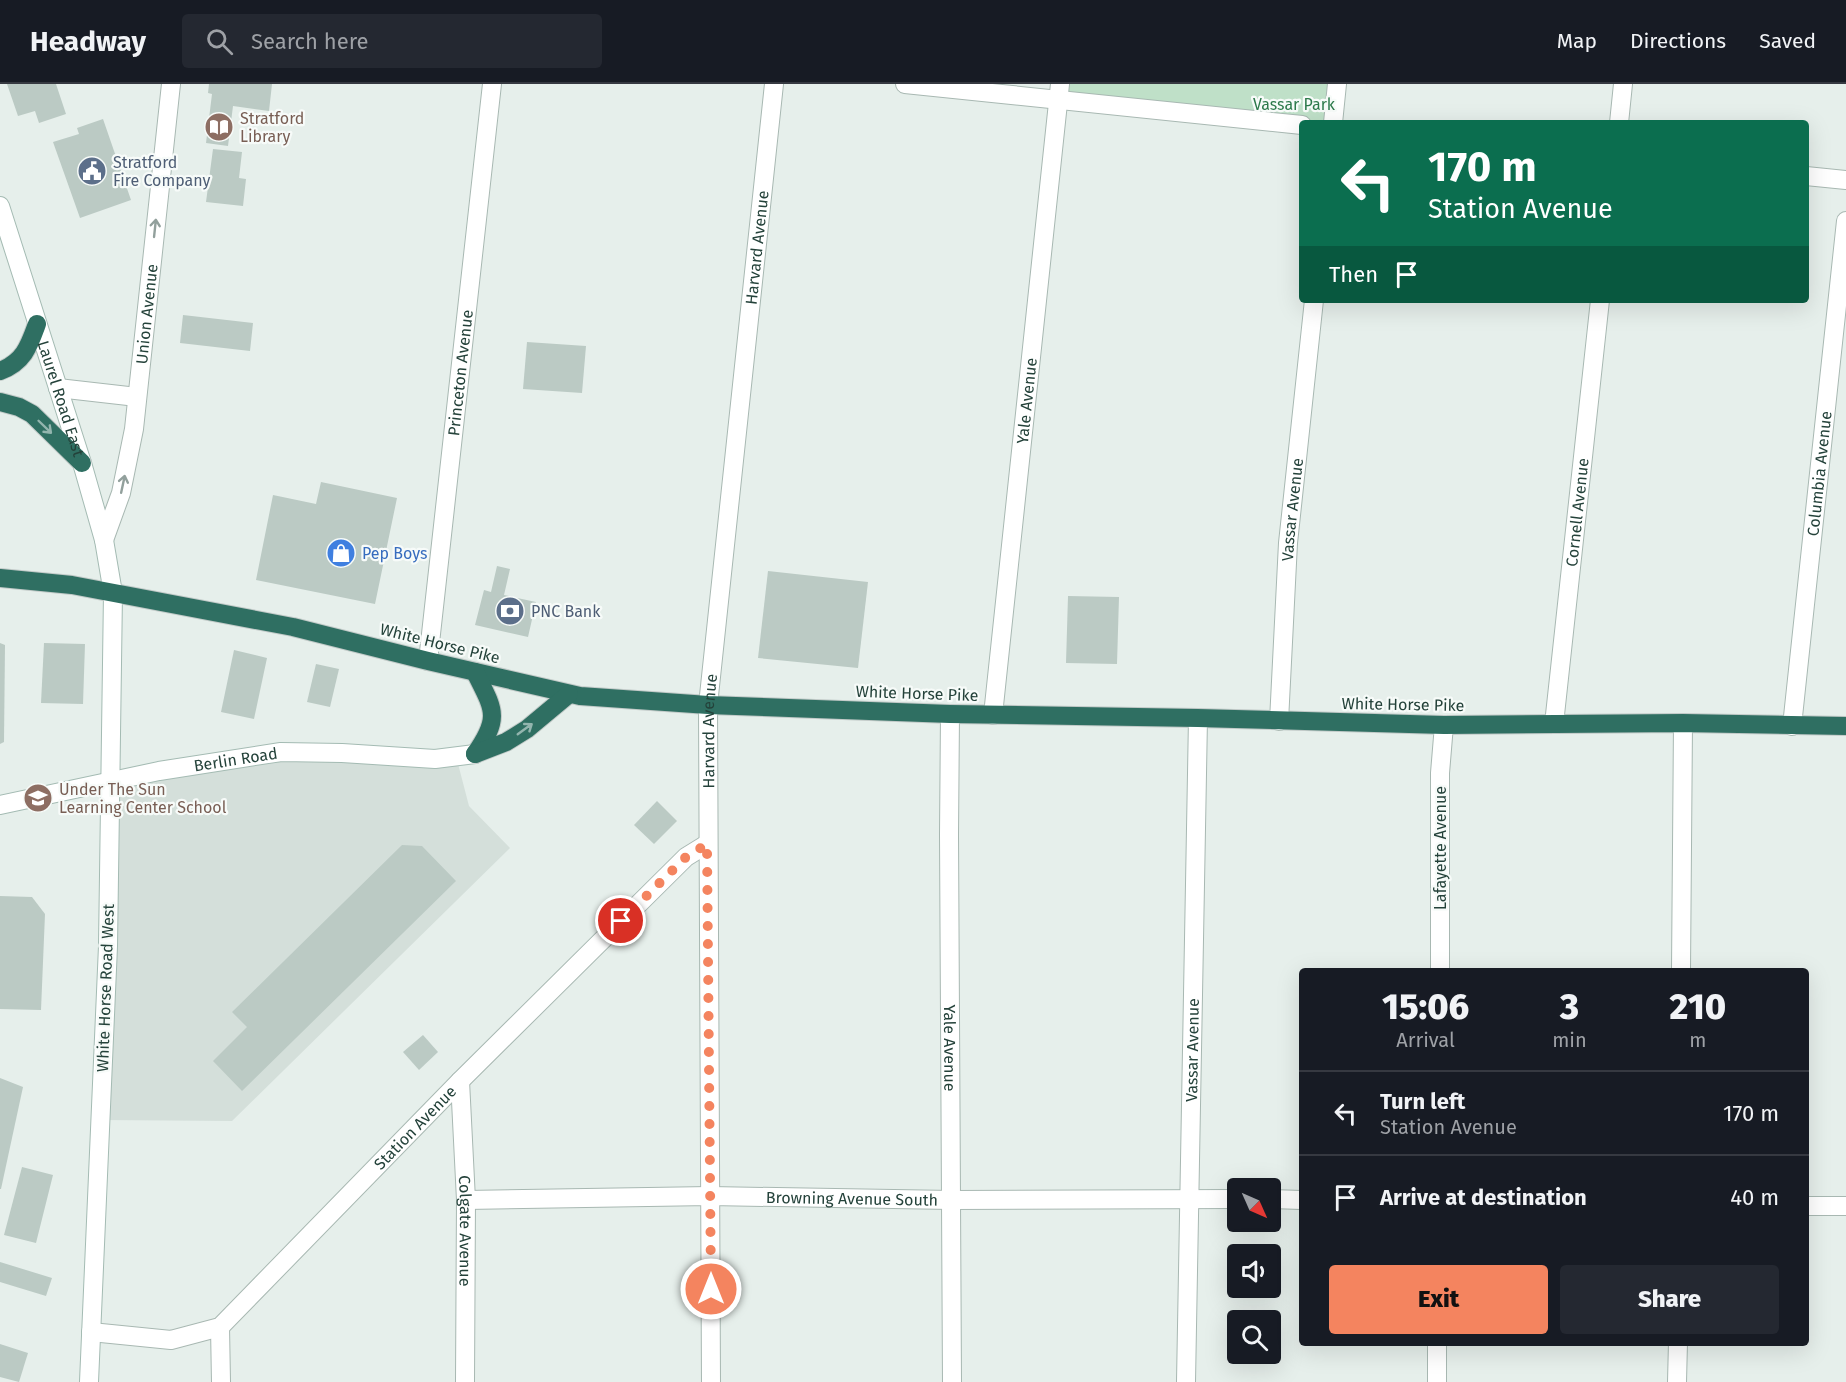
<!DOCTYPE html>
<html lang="en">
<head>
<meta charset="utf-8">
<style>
  :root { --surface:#171b24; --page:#242831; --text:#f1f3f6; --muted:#9ea1a6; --line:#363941; --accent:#f4845f }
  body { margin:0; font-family:"Fira Sans",sans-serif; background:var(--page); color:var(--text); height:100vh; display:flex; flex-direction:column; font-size:22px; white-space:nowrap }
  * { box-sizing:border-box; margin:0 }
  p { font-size:20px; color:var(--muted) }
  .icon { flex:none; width:33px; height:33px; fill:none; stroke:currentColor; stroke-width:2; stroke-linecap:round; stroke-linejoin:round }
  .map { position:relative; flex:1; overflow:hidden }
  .sheet { position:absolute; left:1299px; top:884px; width:510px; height:378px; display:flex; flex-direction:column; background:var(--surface); border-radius:6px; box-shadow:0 6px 24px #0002 }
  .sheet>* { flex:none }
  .banner { position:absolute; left:1299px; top:36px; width:510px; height:183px; border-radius:6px; box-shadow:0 6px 24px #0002; background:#0b6e4f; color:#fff; overflow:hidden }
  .needle { width:39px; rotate:135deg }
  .controls { position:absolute; left:1227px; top:1094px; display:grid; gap:12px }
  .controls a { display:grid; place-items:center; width:54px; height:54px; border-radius:6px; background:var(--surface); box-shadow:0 6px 24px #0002; font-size:30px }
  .pin { position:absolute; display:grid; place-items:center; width:51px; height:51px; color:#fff; margin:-26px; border:3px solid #fff; border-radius:50%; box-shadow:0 2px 6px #0007 }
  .me { position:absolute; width:66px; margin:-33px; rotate:0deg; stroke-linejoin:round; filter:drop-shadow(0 0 4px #0008) }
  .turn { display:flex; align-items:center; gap:21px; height:126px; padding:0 30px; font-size:27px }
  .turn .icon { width:78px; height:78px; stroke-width:2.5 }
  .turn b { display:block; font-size:42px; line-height:51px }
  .then { display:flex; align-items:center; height:57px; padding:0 30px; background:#0003; gap:12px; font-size:22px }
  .eta { display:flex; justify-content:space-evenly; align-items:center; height:102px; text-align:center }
  .eta b { font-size:36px; font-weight:800; line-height:42px }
  .action { display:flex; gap:12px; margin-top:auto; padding:12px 30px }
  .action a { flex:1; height:69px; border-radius:6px; background:var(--accent); color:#111; font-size:24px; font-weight:800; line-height:69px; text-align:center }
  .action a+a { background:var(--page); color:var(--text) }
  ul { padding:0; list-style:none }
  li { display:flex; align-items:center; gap:18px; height:84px; padding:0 30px; border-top:2px solid var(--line) }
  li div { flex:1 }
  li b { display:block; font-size:22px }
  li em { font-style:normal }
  header { display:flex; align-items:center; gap:36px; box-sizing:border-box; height:84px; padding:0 30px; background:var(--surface); border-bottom:2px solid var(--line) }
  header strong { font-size:28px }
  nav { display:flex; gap:33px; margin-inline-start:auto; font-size:21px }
  .search { width:420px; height:54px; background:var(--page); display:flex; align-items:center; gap:15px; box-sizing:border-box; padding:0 21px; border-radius:6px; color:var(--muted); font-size:22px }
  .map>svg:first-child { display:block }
</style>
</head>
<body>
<header>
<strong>Headway</strong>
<div class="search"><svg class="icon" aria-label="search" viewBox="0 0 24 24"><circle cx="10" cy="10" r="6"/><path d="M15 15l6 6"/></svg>Search here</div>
<nav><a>Map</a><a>Directions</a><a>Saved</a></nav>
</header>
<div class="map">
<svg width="1846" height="1298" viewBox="0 0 1846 1298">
  <rect width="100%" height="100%" fill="#e6efeb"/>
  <path fill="#d4dfda" d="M 281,668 L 456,672 L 469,722 L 510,764 L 232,1037 L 100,1036 L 110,697 Z"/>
  <path fill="#bfe0c8" d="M 1060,0 L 1337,0 L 1333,39 L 1302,39 L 1059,16 Z"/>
  <g fill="#bbcac4">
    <path d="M 7,0 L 56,0 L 66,30 L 39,39 L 35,27 L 18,32 Z"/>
    <path d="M 209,0 L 272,0 L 269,27 L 233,22 L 228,62 L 206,59 L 212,10 L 208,9 Z"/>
    <path d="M 103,35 L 131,116 L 80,134 L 53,58 L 79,50 L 77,44 Z"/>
    <path d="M 213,65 L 242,68 L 239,94 L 246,95 L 243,122 L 206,118 Z"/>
    <path d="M 183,231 L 253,239 L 250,267 L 180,259 Z"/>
    <path d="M 527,258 L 586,262 L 582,309 L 523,305 Z"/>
    <path d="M 321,398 L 397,414 L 375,520 L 256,496 L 273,411 L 316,420 Z"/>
    <path d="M 497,482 L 510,485 L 504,511 L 536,518 L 528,553 L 475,541 L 484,506 L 491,508 Z"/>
    <path d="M 768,487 L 868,498 L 858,584 L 758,574 Z"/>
    <path d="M 1068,512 L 1119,513 L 1117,580 L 1066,579 Z"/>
    <path d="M 0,559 L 5,561 L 4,658 L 0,660 Z"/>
    <path d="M 44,559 L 85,560 L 83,620 L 41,619 Z"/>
    <path d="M 234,566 L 267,574 L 254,635 L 221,628 Z"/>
    <path d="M 316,580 L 339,585 L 330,623 L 307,618 Z"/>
    <path d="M 657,717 L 677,737 L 654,760 L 634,741 Z"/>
    <path d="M 402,761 L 422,762 L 456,797 L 242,1007 L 213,977 L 247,943 L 232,928 Z"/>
    <path d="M 0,812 L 32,813 L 45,830 L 41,926 L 0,925 Z"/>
    <path d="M 423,951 L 438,968 L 419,986 L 403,968 Z"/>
    <path d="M 0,994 L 23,1003 L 1,1105 L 0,1105 Z"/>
    <path d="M 22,1083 L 53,1091 L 36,1159 L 4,1151 Z"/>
    <path d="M 0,1178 L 52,1194 L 46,1212 L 0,1198 Z"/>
    <path d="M 0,1260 L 28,1269 L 19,1298 L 0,1293 Z"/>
  </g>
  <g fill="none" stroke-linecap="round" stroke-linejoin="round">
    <g stroke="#a8b8b2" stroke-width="20">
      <g id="street">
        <path d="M 905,0 L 1302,41"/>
        <path d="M 1333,39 L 1337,0"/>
        <path d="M 1619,39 L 1623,0"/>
        <path d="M 1806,92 L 1846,96"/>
        <path d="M 58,304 L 137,313"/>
        <path id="s1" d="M 104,456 L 121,409 L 134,345 L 171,0"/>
        <path id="s2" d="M 428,577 L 492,0"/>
        <path id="s3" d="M 950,630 L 949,751 L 952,1298"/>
        <path id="s4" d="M 993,631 L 1060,0"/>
        <path id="s5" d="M 1279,637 L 1288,459 L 1314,216"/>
        <path id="s6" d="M 1554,640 L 1600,216"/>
        <path id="s7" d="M 1792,642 L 1846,137"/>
        <path d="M 1440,886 L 1440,689 L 1444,641"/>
        <path d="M 1681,886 L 1683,639"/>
        <path id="s8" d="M 460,997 L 466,1116 L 465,1298"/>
        <path d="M 1270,1115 L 1302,1116"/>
        <path id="s9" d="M 466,1116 L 710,1112 L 952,1116 L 1238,1115"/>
        <path d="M 1806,1122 L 1846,1122"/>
        <path d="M 220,1243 L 221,1298"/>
        <path id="s10" d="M 91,1248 L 171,1256 L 220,1243 L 460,997 L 686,773 L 707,760"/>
        <path d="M 1437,1258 L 1437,1298"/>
        <path id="s11" d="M 711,1298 L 708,621 L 774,0"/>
        <path id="s12" d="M 1186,1298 L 1198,634"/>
        <path d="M 1677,1298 L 1678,1258"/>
      </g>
    </g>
    <g stroke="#a4bbb3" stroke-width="20">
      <g id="secondary">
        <path id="s13" d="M 0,122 L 82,379 L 104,456 L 113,509 L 108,862 L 89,1298"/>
        <path id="s14" d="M 0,721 L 159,687 L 281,668 L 342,669 L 435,675 L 475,670"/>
      </g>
    </g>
    <g stroke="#c2cac8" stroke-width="20">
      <g id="highway">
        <path d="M 0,287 C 24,278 29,262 37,240"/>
        <path d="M 0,318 L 19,323 L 32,330 L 82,379"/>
        <path d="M 0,494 L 72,501 L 293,543 L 428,577 L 580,612 L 708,621 L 950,630 L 1198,634 L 1444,641 L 1683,639 L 1846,642"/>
        <path d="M 475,588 C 494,626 501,633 475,670"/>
        <path d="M 475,670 L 506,658 L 527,645 L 569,610"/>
      </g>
    </g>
    <use href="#street" stroke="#fff" stroke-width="18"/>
    <use href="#secondary" stroke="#fff" stroke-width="18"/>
    <use href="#highway" stroke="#2f6f62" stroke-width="18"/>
  </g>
  <defs><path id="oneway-shaft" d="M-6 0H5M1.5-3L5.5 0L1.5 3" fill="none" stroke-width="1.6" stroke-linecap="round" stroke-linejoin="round" transform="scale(1.5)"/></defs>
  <g stroke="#92a09c">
    <use href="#oneway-shaft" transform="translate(155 144) rotate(-84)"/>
    <use href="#oneway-shaft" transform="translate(123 400) rotate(-78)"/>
  </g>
  <g stroke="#93b5ae">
    <use href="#oneway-shaft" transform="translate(45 343) rotate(44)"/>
    <use href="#oneway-shaft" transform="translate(525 645) rotate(-36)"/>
  </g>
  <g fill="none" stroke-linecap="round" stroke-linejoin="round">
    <path stroke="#f4845f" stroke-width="10" stroke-dasharray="0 18" d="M 621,837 L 686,773 L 707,760 L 711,1205"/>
  </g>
  <defs>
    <g id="library-disc" transform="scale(1.5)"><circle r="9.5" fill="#8d6e63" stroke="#f7fbf9"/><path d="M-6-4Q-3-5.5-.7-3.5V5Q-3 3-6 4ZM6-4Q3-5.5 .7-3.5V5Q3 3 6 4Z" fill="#fff"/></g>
    <g id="civic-disc" transform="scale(1.5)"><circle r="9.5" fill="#5c6f8a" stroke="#f7fbf9"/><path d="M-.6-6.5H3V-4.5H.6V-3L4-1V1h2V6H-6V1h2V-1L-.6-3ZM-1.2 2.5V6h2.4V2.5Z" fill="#fff"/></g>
    <g id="shop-disc" transform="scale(1.5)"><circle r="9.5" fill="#3f7fe0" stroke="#f7fbf9"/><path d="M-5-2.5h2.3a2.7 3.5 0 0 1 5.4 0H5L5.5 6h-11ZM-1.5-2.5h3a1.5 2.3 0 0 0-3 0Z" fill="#fff"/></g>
    <g id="bank-disc" transform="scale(1.5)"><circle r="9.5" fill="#5c6f8a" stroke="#f7fbf9"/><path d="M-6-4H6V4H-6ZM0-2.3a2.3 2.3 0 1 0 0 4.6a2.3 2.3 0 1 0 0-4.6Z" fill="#fff"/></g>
    <g id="school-disc" transform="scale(1.5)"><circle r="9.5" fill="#8d6e63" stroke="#f7fbf9"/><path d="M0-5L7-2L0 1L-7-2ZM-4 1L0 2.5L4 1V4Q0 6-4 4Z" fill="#fff"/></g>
  </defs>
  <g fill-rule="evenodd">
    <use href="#library-disc" x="219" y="43"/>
    <use href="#civic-disc" x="92" y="87"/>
    <use href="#shop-disc" x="341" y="469"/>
    <use href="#bank-disc" x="510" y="527"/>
    <use href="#school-disc" x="38" y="714"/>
  </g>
  <g text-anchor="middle" stroke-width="4.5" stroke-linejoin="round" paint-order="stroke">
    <g font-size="16" fill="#2d7a4b" stroke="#f7fbf9">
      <text x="1294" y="26">Vassar Park</text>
    </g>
    <g font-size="16" fill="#785e54" stroke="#f7fbf9" text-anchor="start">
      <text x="240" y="40">Stratford<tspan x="240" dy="18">Library</tspan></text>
      <text x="59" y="711">Under The Sun<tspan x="59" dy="18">Learning Center School</tspan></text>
    </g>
    <g font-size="16" fill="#4e5e75" stroke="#f7fbf9" text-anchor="start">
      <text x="113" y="84">Stratford<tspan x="113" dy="18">Fire Company</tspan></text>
      <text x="531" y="533">PNC Bank</text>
    </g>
    <g font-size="16" fill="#24423a" stroke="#f7fbf9">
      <text dy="6" stroke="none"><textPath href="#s11" startOffset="1137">Harvard Avenue</textPath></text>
      <text dy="6" stroke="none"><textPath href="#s1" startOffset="231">Union Avenue</textPath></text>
      <text dy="6" stroke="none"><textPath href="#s2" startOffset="290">Princeton Avenue</textPath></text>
      <text dy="6" stroke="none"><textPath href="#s13" startOffset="202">Laurel Road East</textPath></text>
      <text dy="6" stroke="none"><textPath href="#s4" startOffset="316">Yale Avenue</textPath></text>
      <text dy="6" stroke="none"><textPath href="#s7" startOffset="254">Columbia Avenue</textPath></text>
      <text dy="6" stroke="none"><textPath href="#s5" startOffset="212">Vassar Avenue</textPath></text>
      <text dy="6" stroke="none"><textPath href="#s6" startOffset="213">Cornell Avenue</textPath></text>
      <text transform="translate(440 559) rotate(14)" y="6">White Horse Pike</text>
      <text transform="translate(917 609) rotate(2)" y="6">White Horse Pike</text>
      <text transform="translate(1403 620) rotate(1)" y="6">White Horse Pike</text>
      <text dy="6" stroke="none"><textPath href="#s11" startOffset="651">Harvard Avenue</textPath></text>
      <text dy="6" stroke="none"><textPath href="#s14" startOffset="240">Berlin Road</textPath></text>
      <text transform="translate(1440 764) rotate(-90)" y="6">Lafayette Avenue</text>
      <text transform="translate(105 904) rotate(-88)" y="6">White Horse Road West</text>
      <text dy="6" stroke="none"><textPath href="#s3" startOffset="334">Yale Avenue</textPath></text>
      <text dy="6" stroke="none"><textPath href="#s12" startOffset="332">Vassar Avenue</textPath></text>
      <text dy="6" stroke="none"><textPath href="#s10" startOffset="410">Station Avenue</textPath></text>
      <text dy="6" stroke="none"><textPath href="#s9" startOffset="386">Browning Avenue South</textPath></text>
      <text dy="6" stroke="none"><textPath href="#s8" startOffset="150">Colgate Avenue</textPath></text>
    </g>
    <g font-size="16" fill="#366cbe" stroke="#f7fbf9" text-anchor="start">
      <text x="362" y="475">Pep Boys</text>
    </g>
  </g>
</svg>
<div class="controls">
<a><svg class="needle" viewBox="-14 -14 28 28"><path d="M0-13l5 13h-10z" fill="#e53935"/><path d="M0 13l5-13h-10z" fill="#9ea1a6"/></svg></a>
<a><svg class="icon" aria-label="sound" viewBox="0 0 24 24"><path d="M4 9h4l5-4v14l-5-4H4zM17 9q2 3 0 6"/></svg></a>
<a><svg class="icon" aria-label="search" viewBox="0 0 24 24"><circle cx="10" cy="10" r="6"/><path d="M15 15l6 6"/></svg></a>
</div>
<div class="pin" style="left:621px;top:837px;background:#d93025"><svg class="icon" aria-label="arrive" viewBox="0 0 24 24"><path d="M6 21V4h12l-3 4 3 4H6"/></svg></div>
<svg class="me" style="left:711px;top:1205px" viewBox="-20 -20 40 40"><circle r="17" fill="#f4845f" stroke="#fff" stroke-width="3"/><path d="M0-11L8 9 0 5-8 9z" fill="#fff"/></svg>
<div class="banner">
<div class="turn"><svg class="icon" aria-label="left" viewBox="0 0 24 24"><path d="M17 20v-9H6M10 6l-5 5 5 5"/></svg><div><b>170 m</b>Station Avenue</div></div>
<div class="then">Then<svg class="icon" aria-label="arrive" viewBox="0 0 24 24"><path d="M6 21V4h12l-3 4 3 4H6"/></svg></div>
</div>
<section class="sheet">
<div class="eta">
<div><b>15:06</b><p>Arrival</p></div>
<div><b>3</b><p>min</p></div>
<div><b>210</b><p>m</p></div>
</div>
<ul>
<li><svg class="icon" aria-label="left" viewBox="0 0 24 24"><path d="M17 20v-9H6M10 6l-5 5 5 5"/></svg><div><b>Turn left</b><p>Station Avenue</p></div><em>170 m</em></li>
<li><svg class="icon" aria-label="arrive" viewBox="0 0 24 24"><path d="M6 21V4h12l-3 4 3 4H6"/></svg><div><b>Arrive at destination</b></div><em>40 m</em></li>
</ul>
<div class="action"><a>Exit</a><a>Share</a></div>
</section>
</div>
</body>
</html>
